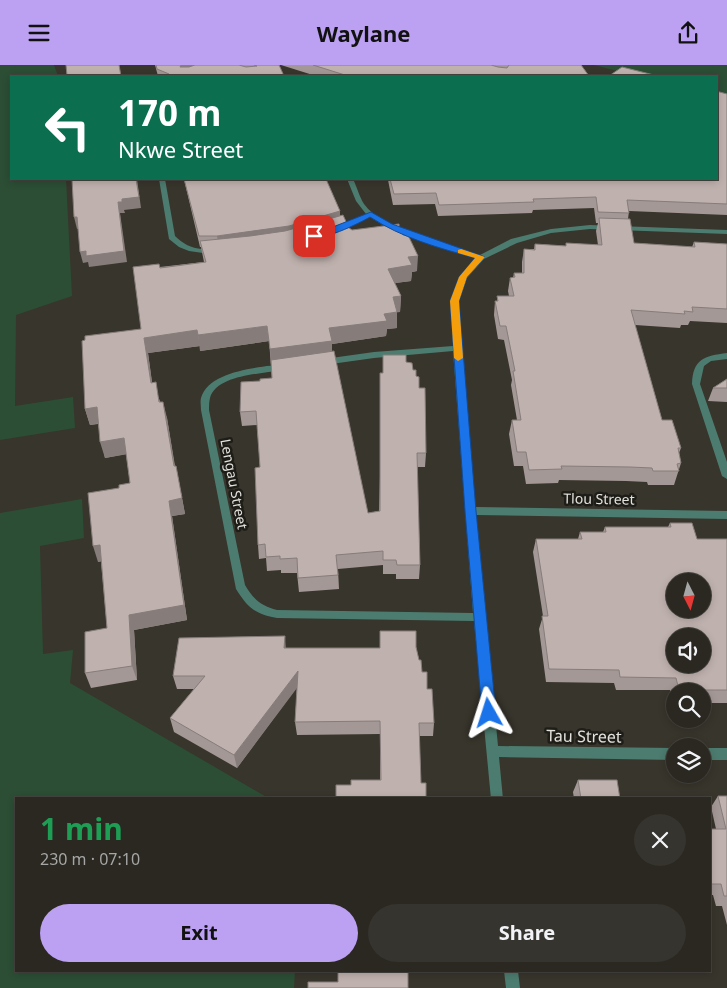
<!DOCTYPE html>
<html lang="en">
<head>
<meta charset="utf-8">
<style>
  :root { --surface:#2a2821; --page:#36342e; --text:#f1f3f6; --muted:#a5a6a5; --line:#46443f; --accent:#bca0f2 }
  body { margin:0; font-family:"Noto Sans",sans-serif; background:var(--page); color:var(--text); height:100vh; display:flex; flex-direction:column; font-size:19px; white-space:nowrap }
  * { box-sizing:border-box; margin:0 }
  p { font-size:16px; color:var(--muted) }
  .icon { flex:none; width:28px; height:28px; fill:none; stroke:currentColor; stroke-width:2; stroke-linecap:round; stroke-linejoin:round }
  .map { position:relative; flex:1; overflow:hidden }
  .details { position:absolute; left:15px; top:732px; width:696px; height:175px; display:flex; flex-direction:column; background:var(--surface); border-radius:0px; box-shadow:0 2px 8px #0003,0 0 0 1px var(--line) }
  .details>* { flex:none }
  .hud { position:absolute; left:10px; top:10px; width:708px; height:105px; border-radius:0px; box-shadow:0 2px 8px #0003,0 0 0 1px var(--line); background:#0b6e4f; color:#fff; overflow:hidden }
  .needle { width:32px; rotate:174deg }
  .controls { position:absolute; left:666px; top:508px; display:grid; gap:10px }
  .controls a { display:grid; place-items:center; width:45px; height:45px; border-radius:50%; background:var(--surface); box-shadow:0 2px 8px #0003,0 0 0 1px var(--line); font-size:25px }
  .pin { position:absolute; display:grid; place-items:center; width:42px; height:42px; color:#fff; margin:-21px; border-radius:10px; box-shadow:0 2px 8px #0006 }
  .me { position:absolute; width:55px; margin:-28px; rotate:354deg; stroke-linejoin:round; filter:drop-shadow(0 0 4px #0008) }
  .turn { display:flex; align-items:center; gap:18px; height:105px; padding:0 25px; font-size:22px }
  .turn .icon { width:65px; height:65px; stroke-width:2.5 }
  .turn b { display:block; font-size:35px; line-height:42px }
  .round { display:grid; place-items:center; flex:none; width:52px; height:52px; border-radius:26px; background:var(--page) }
  .overview { display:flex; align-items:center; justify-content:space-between; height:85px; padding:0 25px }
  h1 { font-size:30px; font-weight:700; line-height:38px; color:#1e9e55 }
  .cta { display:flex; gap:10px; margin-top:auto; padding:10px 25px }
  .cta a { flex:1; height:58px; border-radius:30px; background:var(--accent); color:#111; font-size:20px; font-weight:700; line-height:58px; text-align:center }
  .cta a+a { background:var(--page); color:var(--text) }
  header { display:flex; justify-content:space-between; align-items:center; height:65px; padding:0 25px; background:var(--accent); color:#111; font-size:22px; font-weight:700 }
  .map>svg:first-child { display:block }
</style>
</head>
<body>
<header><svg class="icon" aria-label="menu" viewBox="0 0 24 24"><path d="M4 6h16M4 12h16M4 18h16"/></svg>Waylane<svg class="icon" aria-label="share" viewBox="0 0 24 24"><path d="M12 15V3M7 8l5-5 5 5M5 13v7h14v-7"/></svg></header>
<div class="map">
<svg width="727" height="923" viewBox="0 0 727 923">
  <rect width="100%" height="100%" fill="#38352c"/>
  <g fill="#2c4e35">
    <path d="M 0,0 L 54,0 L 58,11 L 11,11 L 11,114 L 66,114 L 72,231 L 16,250 L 15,341 L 73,332 L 75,363 L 0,375 Z"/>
    <path d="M 594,0 L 727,0 L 727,36 L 716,33 L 716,11 L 636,11 Z"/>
    <path d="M 82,434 L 84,473 L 40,481 L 43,589 L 73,585 L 70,618 L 270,734 L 16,734 L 16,906 L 295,906 L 294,923 L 0,923 L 0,448 Z"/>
  </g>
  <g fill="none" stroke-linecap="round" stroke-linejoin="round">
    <g fill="#4c7c6f" fill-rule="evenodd">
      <path d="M 159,114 L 165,114 L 175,171 C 183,179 191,183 202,184 C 208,184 214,183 219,186 L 218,188 L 203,188 L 189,186 L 179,182 L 169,174 Z"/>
      <path d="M 347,114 L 353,114 C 357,122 359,131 364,139 C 382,165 450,181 480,190 L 511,174 L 551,164 L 590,160 L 727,165 L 727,169 L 590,164 L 551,168 L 517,178 L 484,194 L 467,213 L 459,236 L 461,283 L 475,442 L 727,446 L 727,454 L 476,450 L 498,681 L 675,683 L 675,695 L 499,692 L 503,734 L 491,734 L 474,556 L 277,553 C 255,549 248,543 236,524 L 201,345 C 201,341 200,337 201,333 C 209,305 261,302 285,299 L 288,300 L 288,304 C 268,309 217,308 210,333 C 209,337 209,341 209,345 L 245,520 C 253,534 261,541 277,545 L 473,548 L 453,286 L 374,293 L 324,300 L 320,297 L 324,294 L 374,287 L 453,281 L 451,236 L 459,212 L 476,193 C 440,183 402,173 370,152 L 338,167 L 332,167 L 332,163 L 366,149 L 356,136 Z"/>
      <path d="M 727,288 L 727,294 L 711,296 L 704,301 L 700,319 L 727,397 L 727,414 L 722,411 L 692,319 C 693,294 704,291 727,288 Z"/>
      <rect x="702" y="683" width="25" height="12"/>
      <path d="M 504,906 L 518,906 L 520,923 L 506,923 Z"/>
    </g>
  </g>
  <g fill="#a49896">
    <path d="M 155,0 L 279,0 L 284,11 L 158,11 Z"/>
    <path d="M 281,0 L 581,0 L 589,11 L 316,11 Z"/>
    <path d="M 727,29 L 727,150 L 629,146 L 628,154 L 634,178 L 692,182 L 694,177 L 727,179 L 727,258 L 690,256 L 688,260 L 681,260 L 680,263 L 635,260 L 662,355 L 681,383 L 679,388 L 681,398 L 674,420 L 648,420 L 647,417 L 626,416 L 559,415 L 558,418 L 526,419 L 523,401 L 514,401 L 509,369 L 512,355 L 517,355 L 511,320 L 512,315 L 504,275 L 498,274 L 494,250 L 495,236 L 497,236 L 497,231 L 509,231 L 508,226 L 510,213 L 513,213 L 514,208 L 522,208 L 522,197 L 524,184 L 534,184 L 535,179 L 566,181 L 566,178 L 598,180 L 596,166 L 598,158 L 596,158 L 594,143 L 533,145 L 532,148 L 438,151 L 435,139 L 393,140 L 388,115 L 379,116 L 378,114 L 716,114 Z"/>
    <path d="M 184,114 L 326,114 L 340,151 L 349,163 L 352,165 L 399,166 L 417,206 L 412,207 L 411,216 L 395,218 L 401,231 L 400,247 L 397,247 L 397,263 L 387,264 L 386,271 L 332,279 L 332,287 L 368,448 L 379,446 L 383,308 L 406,297 L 413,305 L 416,311 L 419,323 L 426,388 L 425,402 L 417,402 L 420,500 L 419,514 L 396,514 L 396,509 L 383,509 L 383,500 L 338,504 L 339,524 L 299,527 L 297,508 L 281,508 L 281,505 L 267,506 L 266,493 L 259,494 L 258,480 L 260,402 L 257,360 L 242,361 L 240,347 L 260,316 L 272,313 L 269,276 L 200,286 L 200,281 L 148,288 L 152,317 L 167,353 L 175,401 L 176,401 L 185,449 L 172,451 L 187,555 L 134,565 L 137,615 L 91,623 L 85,608 L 107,563 L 101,496 L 98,497 L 119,423 L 130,418 L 126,389 L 105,393 L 98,359 L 90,360 L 85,344 L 141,264 L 160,202 L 204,197 L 201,182 L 200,182 Z"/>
    <path d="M 727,314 L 727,337 L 708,336 L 713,323 Z"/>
    <path d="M 670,458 L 697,474 L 727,474 L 727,638 L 702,638 L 702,626 L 675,626 L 675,638 L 673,638 L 670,625 L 616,625 L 614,618 L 546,617 L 539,564 L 543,551 L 533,487 L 536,474 L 578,474 L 580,467 L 603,467 L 605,462 L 668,462 Z"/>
    <path d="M 416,582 L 419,595 L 427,624 L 434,658 L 433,671 L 419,671 L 421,718 L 351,720 L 380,715 L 380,669 L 297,670 L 295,657 L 297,622 L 237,703 L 174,667 L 170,653 L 194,624 L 177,624 L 173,611 L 286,583 L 379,583 Z"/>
    <path d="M 578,715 L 620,734 L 574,734 L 573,727 Z"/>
    <path d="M 718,731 L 727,731 L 727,860 L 722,841 L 716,841 L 713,830 L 710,830 L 710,764 L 716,764 L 711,742 Z"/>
  </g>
  <g fill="#867c7a">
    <path d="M 181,0 L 202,0 L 182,9 L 180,2 Z"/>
    <path d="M 137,114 L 141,143 L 124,145 L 125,148 L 120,148 L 127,197 L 89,202 L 88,197 L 83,198 L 80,187 L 118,137 L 122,134 Z"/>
    <path d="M 340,146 L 340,158 L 219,182 L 217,171 Z"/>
    <path d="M 74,152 L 77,152 L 80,163 L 77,164 Z"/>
    <path d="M 418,191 L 417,206 L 412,207 L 411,216 L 388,219 L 388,204 L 408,192 Z"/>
    <path d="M 401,231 L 400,247 L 393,248 L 393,232 Z"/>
    <path d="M 397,247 L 397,263 L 387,264 L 386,271 L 332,279 L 332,292 L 271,300 L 270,284 L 329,263 L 384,249 Z"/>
    <path d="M 267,261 L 269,276 L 200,286 L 198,270 Z"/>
    <path d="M 197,265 L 200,281 L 148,288 L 154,333 L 151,318 L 144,273 Z"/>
    <path d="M 163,337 L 167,353 L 177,417 L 174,401 Z"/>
    <path d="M 97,342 L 101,358 L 90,360 L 85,344 Z"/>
    <path d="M 124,373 L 128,389 L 105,393 L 100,377 Z"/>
    <path d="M 176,401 L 185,449 L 172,451 L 187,555 L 134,565 L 137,615 L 132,601 L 129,550 L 169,436 Z"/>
    <path d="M 100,480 L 105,496 L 98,497 L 93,481 Z"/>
    <path d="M 285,571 L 286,585 L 284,583 Z"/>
    <path d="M 298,606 L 300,619 L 237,703 L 234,690 Z"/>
  </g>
  <g fill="#bfb1ae" stroke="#867c7a" fill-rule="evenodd">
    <path d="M 66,0 L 119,0 L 121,11 L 67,11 Z"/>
    <path d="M 156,0 L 181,0 L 180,2 L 189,2 L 195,0 L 239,0 L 246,2 L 257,1 L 254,0 L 279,0 L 284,11 L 170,11 L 169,9 L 157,4 Z"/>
    <path d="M 313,0 L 491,0 L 498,2 L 507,3 L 509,0 L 581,0 L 589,11 L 348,11 Z"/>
    <path d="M 622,2 L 658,11 L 609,11 Z"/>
    <path d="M 716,26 L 727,29 L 727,139 L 627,135 L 629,148 L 598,147 L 596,132 L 533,134 L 534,137 L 439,140 L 436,128 L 394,129 L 390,114 L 716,114 Z"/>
    <path d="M 72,114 L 136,114 L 139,132 L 122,134 L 122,137 L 118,137 L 124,186 L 86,191 L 86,186 L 80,187 L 77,152 L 74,152 Z"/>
    <path d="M 184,114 L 326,114 L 340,146 L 289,161 L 217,171 L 199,171 Z"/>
    <path d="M 343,150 L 349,163 L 352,165 L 399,159 L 399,166 L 401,166 L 403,170 L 408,170 L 418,191 L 408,192 L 412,200 L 388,204 L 401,231 L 393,232 L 397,247 L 384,249 L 387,256 L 329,263 L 332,276 L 270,284 L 267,261 L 198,270 L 197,265 L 144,273 L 151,318 L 156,317 L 159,337 L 163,337 L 174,401 L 176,401 L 182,433 L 169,436 L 184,540 L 129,550 L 132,601 L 85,608 L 85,567 L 107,563 L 100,480 L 93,481 L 88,428 L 119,423 L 119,420 L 130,418 L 124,373 L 100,377 L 97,342 L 85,344 L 82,276 L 85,275 L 85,271 L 141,264 L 133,202 L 159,199 L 160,203 L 206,197 L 200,176 L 250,171 L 285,166 Z"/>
    <path d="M 599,153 L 630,154 L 634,178 L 695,182 L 694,177 L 727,179 L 727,244 L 692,242 L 693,247 L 684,246 L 685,249 L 631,245 L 662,355 L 672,355 L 681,383 L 678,383 L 681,398 L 677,399 L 679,406 L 653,406 L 652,403 L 630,402 L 561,401 L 562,404 L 529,405 L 526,387 L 517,387 L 512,355 L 521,355 L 513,306 L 515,306 L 506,261 L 500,261 L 495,236 L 498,236 L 497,231 L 514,231 L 510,213 L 515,212 L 514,208 L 524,208 L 524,184 L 535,185 L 535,179 L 566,181 L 566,178 L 602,180 Z"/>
    <path d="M 334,286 L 368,448 L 380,446 L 380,308 L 383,308 L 383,290 L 406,290 L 406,297 L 412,298 L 413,305 L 416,305 L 416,311 L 419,312 L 419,323 L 425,323 L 426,388 L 417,388 L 420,500 L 397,500 L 396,495 L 383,495 L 383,486 L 336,490 L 338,510 L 298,513 L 297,493 L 280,494 L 280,491 L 266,492 L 265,479 L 258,480 L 255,403 L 260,402 L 256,346 L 240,347 L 241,317 L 260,316 L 260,314 L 272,313 L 271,295 Z"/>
    <path d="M 727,314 L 727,323 L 713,323 Z"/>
    <path d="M 670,458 L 692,458 L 697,474 L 727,474 L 727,625 L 679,625 L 676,613 L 620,612 L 619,605 L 549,604 L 542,551 L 548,551 L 536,474 L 582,474 L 580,467 L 606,467 L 605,462 L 671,462 ZM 675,516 L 702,516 L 702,544 L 675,544 ZM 675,571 L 702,571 L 702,599 L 675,599 Z"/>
    <path d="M 380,566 L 416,566 L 416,582 L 419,595 L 421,595 L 422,607 L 427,607 L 427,624 L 432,624 L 434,658 L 419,658 L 421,718 L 426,718 L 426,734 L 336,734 L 336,720 L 351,720 L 351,715 L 381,715 L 380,656 L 295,657 L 298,606 L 234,690 L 170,653 L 205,611 L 173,611 L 179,573 L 285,571 L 284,583 L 380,583 Z"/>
    <path d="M 578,715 L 617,715 L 620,734 L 581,734 Z"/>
    <path d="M 718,731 L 727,731 L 727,831 L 724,831 L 721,819 L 710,819 L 710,764 L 726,764 Z"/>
    <path d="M 338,906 L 408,906 L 408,923 L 308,923 L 308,917 L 338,917 Z"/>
  </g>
  <path fill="#1a73e8" stroke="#114b97" d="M 371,147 L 392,159 L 485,192 L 467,212 L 459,236 L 476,446 L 496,648 L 494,652 L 489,654 L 484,652 L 482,648 L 465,446 L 450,236 L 459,212 L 475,193 C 439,183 402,173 370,152 C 360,158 319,178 310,171 Z"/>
  <path fill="#f59e0b" d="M 461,184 L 485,192 L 467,212 L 459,236 L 463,293 L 458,296 L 454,293 L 450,236 L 459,212 L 475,193 L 458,188 L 458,185 Z"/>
  <g text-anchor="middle" stroke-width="5" stroke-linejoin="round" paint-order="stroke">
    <g font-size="14" fill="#e3e1db" stroke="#1e1d18">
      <text transform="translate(234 419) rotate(79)" y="5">Lengau Street</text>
      <text transform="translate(599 434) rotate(1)" y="5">Tlou Street</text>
    </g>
    <g font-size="16" fill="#e3e1db" stroke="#1e1d18">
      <text transform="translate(584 671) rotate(1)" y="6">Tau Street</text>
    </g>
  </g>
</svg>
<div class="controls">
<a><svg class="needle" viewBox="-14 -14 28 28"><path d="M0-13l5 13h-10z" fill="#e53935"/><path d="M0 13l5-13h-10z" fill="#a5a6a5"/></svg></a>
<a><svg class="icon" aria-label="sound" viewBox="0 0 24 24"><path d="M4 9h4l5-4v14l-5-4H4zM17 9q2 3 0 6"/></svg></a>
<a><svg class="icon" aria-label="search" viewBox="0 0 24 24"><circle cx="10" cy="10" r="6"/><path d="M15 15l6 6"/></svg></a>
<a><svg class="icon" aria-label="layers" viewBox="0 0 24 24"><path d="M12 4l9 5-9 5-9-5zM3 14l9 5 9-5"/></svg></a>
</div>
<div class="pin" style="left:314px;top:171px;background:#d93025"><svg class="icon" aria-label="arrive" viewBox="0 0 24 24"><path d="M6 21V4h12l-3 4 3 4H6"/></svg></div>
<svg class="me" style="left:489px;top:648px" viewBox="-20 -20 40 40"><path d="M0-17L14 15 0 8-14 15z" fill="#1a73e8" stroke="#fff" stroke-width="4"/></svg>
<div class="hud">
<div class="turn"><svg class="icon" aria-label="left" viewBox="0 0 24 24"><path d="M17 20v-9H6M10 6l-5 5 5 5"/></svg><div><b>170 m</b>Nkwe Street</div></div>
</div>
<section class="details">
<div class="overview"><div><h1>1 min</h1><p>230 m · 07:10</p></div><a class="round"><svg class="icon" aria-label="close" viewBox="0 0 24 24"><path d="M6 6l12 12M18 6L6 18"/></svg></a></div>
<div class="cta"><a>Exit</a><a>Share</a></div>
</section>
</div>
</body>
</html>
